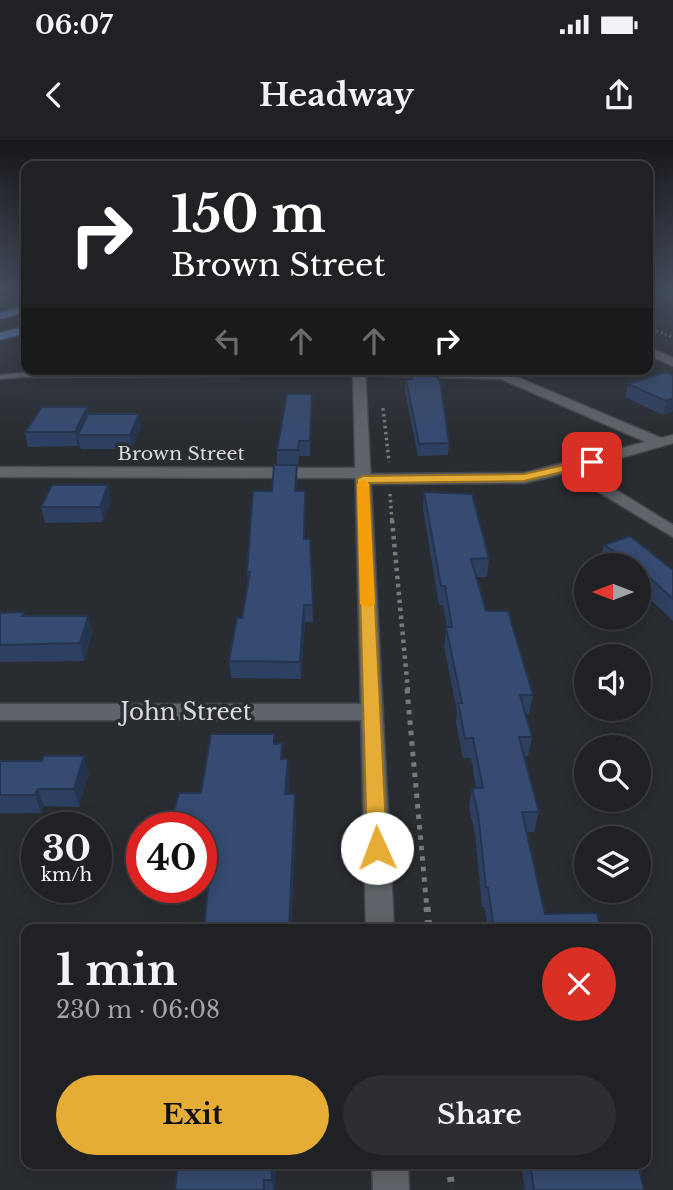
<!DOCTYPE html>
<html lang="en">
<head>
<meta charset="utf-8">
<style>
  :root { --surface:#1f2125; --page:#2c2e32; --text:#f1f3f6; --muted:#a1a3a7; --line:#3c3e42; --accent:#e6ad36 }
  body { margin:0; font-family:"Libre Baskerville",serif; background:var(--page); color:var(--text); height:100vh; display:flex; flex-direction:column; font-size:26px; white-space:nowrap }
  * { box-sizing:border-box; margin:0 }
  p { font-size:23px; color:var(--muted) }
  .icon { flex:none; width:38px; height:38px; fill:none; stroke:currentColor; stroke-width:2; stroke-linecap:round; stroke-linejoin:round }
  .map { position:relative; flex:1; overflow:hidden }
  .details { position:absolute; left:21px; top:784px; width:630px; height:245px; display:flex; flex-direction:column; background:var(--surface); border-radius:14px; box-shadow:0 4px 18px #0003,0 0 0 2px var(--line) }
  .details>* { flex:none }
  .banner { position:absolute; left:21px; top:21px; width:632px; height:214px; border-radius:14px; box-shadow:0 4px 18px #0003,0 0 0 2px var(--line); background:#202124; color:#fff; overflow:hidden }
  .needle { width:46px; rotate:270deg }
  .buttons { position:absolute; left:574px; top:413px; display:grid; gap:14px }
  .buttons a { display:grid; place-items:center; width:77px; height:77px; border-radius:50%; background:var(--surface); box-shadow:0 4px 18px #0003,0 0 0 2px var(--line); font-size:35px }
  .speed { position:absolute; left:21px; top:672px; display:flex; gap:14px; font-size:35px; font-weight:700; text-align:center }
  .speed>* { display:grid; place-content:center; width:91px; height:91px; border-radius:50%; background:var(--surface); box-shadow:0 4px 18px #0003,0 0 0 2px var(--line); line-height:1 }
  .speed small { font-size:18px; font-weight:400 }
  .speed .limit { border:10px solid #d22; background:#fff; color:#111 }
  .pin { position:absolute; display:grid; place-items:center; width:60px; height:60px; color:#fff; margin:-30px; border-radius:14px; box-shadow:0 4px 10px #0006 }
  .me { position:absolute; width:77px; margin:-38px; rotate:358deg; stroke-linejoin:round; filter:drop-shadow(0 0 5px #0008) }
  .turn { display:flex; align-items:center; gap:24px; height:147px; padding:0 35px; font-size:32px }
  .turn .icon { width:91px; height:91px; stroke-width:2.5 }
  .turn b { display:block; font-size:49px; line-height:60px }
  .lanes { display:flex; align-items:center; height:66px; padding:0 35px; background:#0003; justify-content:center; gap:35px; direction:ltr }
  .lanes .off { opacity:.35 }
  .round { display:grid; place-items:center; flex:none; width:74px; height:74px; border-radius:37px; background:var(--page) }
  .headline { display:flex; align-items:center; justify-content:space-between; height:119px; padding:0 35px }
  h1 { font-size:42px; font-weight:800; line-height:52px }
  .action { display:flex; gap:14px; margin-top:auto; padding:14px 35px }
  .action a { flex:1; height:80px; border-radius:42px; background:var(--accent); color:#111; font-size:28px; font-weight:800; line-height:80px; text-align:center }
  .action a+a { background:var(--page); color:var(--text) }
  .status { display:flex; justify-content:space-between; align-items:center; height:49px; padding:0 35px; background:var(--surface); direction:ltr }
  .status svg { height:19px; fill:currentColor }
  header { display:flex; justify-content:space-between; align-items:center; height:91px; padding:0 35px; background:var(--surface); font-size:32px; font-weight:800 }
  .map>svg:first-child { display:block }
</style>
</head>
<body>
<div class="status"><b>06:07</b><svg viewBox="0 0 49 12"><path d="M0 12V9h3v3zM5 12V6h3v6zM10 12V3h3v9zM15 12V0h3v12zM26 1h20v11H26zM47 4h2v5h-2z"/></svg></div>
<header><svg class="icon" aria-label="back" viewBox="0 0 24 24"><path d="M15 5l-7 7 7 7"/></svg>Headway<svg class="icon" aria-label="share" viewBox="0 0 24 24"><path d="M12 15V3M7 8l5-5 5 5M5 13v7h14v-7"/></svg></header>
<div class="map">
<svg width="673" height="1050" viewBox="0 0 673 1050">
  <rect width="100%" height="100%" fill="#292c31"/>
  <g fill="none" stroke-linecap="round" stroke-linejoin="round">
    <g stroke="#44474c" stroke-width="3">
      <path id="service" d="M 351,229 L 363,231 L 359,233 L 320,235 L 21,237 L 0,239 L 0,235 L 21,233 Z"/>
    </g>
    <g stroke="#44474c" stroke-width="3">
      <g id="minor">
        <path d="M 354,229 L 490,229 L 505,232 L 661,298 L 673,295 L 673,303 L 582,329 L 673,385 L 673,397 L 567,333 L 524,343 L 363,344 L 357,342 L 356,338 L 0,337 L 0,327 L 363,328 L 368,330 L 370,334 L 524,333 L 646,302 L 501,239 L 359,235 L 355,234 Z"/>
        <path d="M 0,564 L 372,564 L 380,567 L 383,572 L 380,577 L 372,580 L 0,580 Z"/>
      </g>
    </g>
    <g stroke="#44474c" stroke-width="3">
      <g id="tertiary">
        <path d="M 353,229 L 365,229 L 394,789 L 366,789 Z"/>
        <path d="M 372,1024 L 408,1024 L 409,1050 L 373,1050 Z"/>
      </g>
    </g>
    <g stroke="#44474c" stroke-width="3">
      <path id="secondary" d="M 648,207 L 673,218 L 673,226 L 648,215 Z"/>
    </g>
    <g stroke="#44474c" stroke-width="3">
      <g id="trunk">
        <path d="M 26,166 L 26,172 L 0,179 L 0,173 Z"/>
        <path d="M 26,186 L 26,193 L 0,200 L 0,193 Z"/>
      </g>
    </g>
    <path stroke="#76797d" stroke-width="2.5" stroke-dasharray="2 2.5" stroke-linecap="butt" d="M 648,188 L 673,197"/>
    <g stroke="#76797d" stroke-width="3.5" stroke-dasharray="2.5 3.5" stroke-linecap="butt">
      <path d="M 383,268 L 389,322"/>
      <path d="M 390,354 L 392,382"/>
    </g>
    <path stroke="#76797d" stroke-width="4.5" stroke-dasharray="3.5 4.5" stroke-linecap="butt" d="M 392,380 L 408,551"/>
    <path stroke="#76797d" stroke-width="5" stroke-dasharray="4.5 6" stroke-linecap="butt" d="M 407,549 L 427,769"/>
    <g stroke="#76797d" stroke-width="7" stroke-dasharray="5 8" stroke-linecap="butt">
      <path d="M 427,767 L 429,789"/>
      <path d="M 449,1024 L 452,1050"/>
    </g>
    <use href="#service" fill="#60646a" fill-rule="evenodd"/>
    <use href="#minor" fill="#60646a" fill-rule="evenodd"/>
    <use href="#tertiary" fill="#60646a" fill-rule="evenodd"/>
    <use href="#secondary" fill="#60646a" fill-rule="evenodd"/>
    <use href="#trunk" fill="#5a84cd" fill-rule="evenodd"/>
  </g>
  <g fill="#2e4061">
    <path d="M 648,149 L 673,149 L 673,162 L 648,151 Z"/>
    <path d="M 410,229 L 449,303 L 448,315 L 418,316 L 405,251 L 406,240 L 410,239 Z"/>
    <path d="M 666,232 L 673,271 L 663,275 L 625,257 L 628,244 Z"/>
    <path d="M 312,254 L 310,316 L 299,316 L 298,325 L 277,325 L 277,310 Z"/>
    <path d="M 87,267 L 89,274 L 141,288 L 132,309 L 81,309 L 79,303 L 78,306 L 28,307 L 25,292 Z"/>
    <path d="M 297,325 L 296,351 L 305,351 L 305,399 L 310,399 L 313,482 L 305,482 L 301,539 L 231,538 L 229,521 L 242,478 L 248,444 L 247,432 L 272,351 Z"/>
    <path d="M 424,352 L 489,418 L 487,437 L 476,437 L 486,471 L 533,555 L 529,574 L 525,574 L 532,597 L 528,616 L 524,616 L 539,672 L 534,692 L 526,692 L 545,774 L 601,789 L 488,789 L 484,767 L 482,767 L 475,693 L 469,668 L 472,648 L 476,648 L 471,618 L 463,618 L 456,583 L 457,572 L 444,506 L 447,487 L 443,465 L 439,465 L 423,369 Z"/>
    <path d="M 111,361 L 103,382 L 45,383 L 41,367 Z"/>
    <path d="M 604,405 L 673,430 L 673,481 L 639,449 L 639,425 L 606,425 L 600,421 Z"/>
    <path d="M 24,472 L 25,476 L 88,476 L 92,493 L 84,521 L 0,522 L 0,473 Z"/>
    <path d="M 275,604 L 283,619 L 289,641 L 288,654 L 296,677 L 291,789 L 204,789 L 209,738 L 201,738 L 201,688 L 171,688 L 170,685 L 201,653 Z"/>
    <path d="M 0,621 L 89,634 L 79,667 L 44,666 L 41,673 L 0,673 Z"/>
    <path d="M 276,1024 L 275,1050 L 175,1050 Z"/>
    <path d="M 521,1024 L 638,1024 L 644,1050 L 525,1050 Z"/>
  </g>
  <g fill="#25344f">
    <path d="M 312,254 L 312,268 L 310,316 L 310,301 Z"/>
    <path d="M 673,258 L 673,271 L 663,275 L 666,261 Z"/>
    <path d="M 87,267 L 90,281 L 78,295 L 79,303 L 78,306 L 75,292 Z"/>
    <path d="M 139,274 L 141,288 L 132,309 L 130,295 Z"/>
    <path d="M 297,325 L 297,340 L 295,367 L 295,351 Z"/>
    <path d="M 108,345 L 111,361 L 103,382 L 100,367 Z"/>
    <path d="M 305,351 L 306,367 L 304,415 L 304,399 Z"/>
    <path d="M 304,465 L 305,482 L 301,539 L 300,522 Z"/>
    <path d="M 88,476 L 92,493 L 84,521 L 80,503 Z"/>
    <path d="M 84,616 L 89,634 L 79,667 L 74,649 Z"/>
    <path d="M 288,619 L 289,641 L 287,677 L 285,654 Z"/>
    <path d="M 38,649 L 44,666 L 41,673 L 35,655 Z"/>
    <path d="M 295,654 L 296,677 L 291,789 L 289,789 Z"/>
    <path d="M 272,1024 L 276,1024 L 275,1050 L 273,1050 L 272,1040 Z"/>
  </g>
  <g fill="#354b71" stroke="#25344f" stroke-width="2">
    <path d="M 411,229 L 434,229 L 435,235 L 440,240 L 449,303 L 419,304 L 406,240 L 412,239 Z"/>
    <path d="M 666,232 L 673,235 L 673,258 L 666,261 L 628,244 Z"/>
    <path d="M 287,254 L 312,254 L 310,301 L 299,301 L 298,310 L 277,310 Z"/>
    <path d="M 42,267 L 87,267 L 75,292 L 25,292 Z"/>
    <path d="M 88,274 L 139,274 L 130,295 L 78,295 Z"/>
    <path d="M 274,325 L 297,325 L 295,351 L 305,351 L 304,399 L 310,399 L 313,465 L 304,465 L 300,522 L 229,521 L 237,478 L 242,478 L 250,432 L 247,432 L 253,351 L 272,351 Z"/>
    <path d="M 52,345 L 108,345 L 100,367 L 41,367 Z"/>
    <path d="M 424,352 L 472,354 L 489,418 L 471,419 L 486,471 L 508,471 L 533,555 L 520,555 L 532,597 L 519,597 L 539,672 L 522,672 L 545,774 L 597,773 L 601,789 L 494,789 L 488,748 L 486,748 L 478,673 L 472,648 L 483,648 L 473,598 L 465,598 L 458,563 L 462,563 L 446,487 L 452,487 L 445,446 L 441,446 Z"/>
    <path d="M 630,396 L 673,430 L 673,459 L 639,428 L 639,425 L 636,425 L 604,405 Z"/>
    <path d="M 24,472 L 22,476 L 88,476 L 80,503 L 0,505 L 0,473 Z"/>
    <path d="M 211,594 L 274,594 L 274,604 L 282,603 L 281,619 L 288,619 L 285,654 L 295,654 L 289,789 L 204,789 L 211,715 L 201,715 L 201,688 L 174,688 L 170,685 L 179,653 L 201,653 Z"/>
    <path d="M 44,616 L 84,616 L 74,649 L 38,649 L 35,655 L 0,655 L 0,621 L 42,621 Z"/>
    <path d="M 178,1024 L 272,1024 L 272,1040 L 264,1040 L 264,1050 L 175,1050 Z"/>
    <path d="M 530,1024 L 638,1024 L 644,1050 L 534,1050 Z"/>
  </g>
  <linearGradient id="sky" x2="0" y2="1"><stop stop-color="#17181b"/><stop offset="0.5" stop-color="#434b5a"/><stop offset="1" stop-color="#434b5a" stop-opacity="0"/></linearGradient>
  <rect width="673" height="296" fill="url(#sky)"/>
  <path fill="#e6ad36" stroke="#967023" stroke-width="2" d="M 592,319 L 598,322 L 596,324 L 524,341 L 369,343 L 387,708 L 384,713 L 377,716 L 370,713 L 367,708 L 357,339 L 363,336 L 524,334 Z"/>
  <path fill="#f59e0b" d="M 363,340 L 369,344 L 375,464 L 368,468 L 360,464 L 357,344 Z"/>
  <g text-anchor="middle" stroke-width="7" stroke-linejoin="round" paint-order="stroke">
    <g font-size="19" fill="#d7d9dd" stroke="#292c31">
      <text x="181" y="320">Brown Street</text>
    </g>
    <g font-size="23" fill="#d7d9dd" stroke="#292c31">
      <text x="186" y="580">John Street</text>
    </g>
  </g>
</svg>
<div class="buttons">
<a><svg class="needle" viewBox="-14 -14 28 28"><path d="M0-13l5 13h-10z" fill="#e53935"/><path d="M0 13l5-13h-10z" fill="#a1a3a7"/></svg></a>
<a><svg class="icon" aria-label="sound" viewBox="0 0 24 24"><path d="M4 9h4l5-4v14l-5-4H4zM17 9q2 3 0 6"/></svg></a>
<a><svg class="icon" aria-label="search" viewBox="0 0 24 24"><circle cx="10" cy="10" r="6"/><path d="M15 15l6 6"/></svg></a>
<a><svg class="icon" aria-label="layers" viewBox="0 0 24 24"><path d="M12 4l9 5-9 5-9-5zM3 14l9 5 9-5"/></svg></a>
</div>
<div class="speed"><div>30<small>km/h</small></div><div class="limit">40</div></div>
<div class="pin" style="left:592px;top:322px;background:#d93025"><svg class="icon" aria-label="arrive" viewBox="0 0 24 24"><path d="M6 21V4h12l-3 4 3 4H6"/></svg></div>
<svg class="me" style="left:377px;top:708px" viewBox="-20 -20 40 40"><circle r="19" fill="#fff"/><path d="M0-13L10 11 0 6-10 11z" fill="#e6ad36"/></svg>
<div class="banner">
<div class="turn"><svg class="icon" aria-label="right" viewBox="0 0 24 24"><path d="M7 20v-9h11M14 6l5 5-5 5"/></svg><div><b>150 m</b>Brown Street</div></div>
<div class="lanes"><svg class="icon off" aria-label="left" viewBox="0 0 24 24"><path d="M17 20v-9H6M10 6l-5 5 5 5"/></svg><svg class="icon off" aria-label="ahead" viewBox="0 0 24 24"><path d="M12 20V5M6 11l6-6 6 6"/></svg><svg class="icon off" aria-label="ahead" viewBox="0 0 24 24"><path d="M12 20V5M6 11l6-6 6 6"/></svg><svg class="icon" aria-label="right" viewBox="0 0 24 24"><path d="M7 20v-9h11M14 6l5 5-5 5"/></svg></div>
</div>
<section class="details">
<div class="headline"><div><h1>1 min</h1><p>230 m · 06:08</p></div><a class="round" style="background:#d93025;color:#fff"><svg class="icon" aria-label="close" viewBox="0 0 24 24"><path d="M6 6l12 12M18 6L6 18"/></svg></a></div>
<div class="action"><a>Exit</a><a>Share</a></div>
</section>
</div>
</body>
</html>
